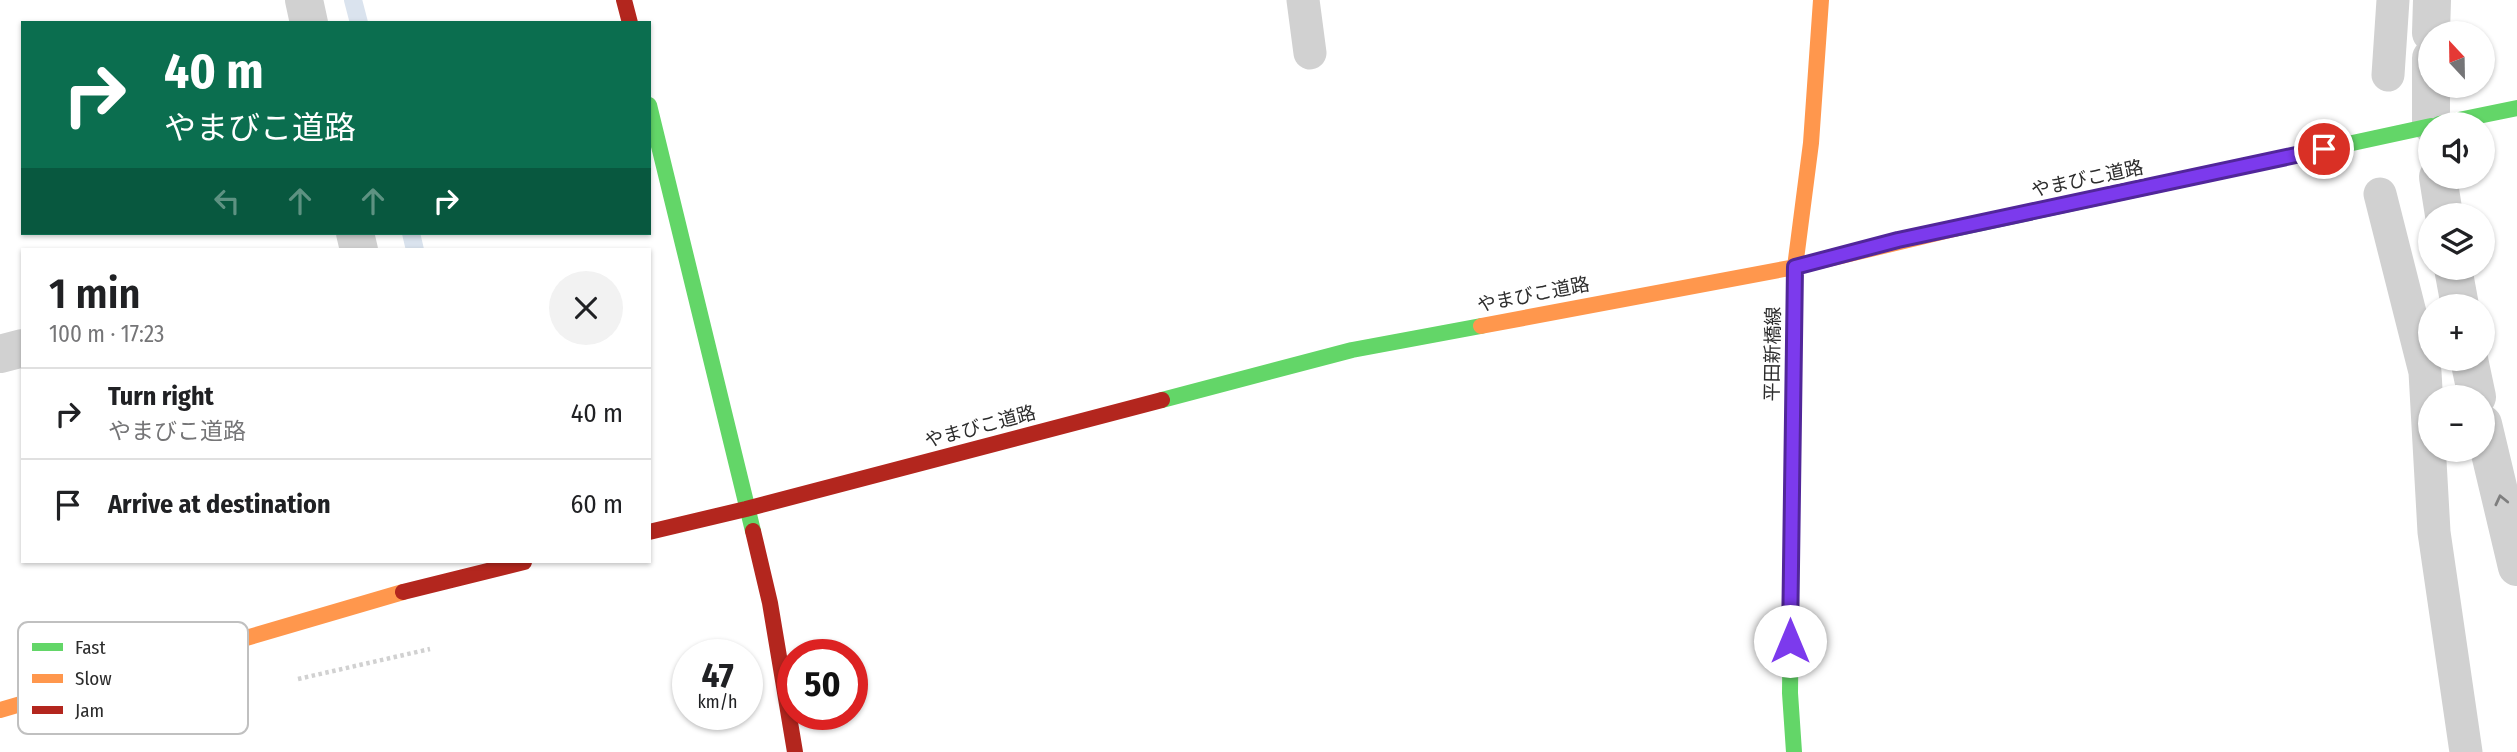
<!DOCTYPE html>
<html lang="en">
<head>
<meta charset="utf-8">
<style>
  :root { --surface:#fff; --page:#f2f2f2; --text:#202124; --muted:#757577; --line:#e0e0e0 }
  body { margin:0; font-family:"Fira Sans Condensed","Noto Sans JP",sans-serif; background:var(--page); color:var(--text); height:100vh; display:flex; flex-direction:column; font-size:26px; white-space:nowrap }
  * { box-sizing:border-box; margin:0 }
  p { font-size:23px; color:var(--muted) }
  .icon { flex:none; width:38px; height:38px; fill:none; stroke:currentColor; stroke-width:2; stroke-linecap:round; stroke-linejoin:round }
  .map { position:relative; flex:1; overflow:hidden }
  .details { position:absolute; left:21px; top:248px; width:630px; height:315px; display:flex; flex-direction:column; background:var(--surface); border-radius:0px; box-shadow:0 2px 5px #0004 }
  .details>* { flex:none }
  .banner { position:absolute; left:21px; top:21px; width:630px; height:214px; border-radius:0px; box-shadow:0 2px 5px #0004; background:#0b6e4f; color:#fff; overflow:hidden }
  .needle { width:46px; rotate:338deg }
  .tools { position:absolute; left:2418px; top:21px; display:grid; gap:14px }
  .tools a { display:grid; place-items:center; width:77px; height:77px; border-radius:50%; background:var(--surface); box-shadow:0 2px 5px #0004; font-size:35px }
  .speed { position:absolute; left:672px; top:639px; display:flex; gap:14px; font-size:35px; font-weight:700; text-align:center }
  .speed>* { display:grid; place-content:center; width:91px; height:91px; border-radius:50%; background:var(--surface); box-shadow:0 2px 5px #0004; line-height:1 }
  .speed small { font-size:18px; font-weight:400 }
  .speed .limit { border:10px solid #d22; background:#fff; color:#111 }
  .pin { position:absolute; display:grid; place-items:center; width:60px; height:60px; color:#fff; margin:-30px; border:4px solid #fff; border-radius:50%; box-shadow:0 2px 7px #0007 }
  .me { position:absolute; width:77px; margin:-38px; rotate:0deg; stroke-linejoin:round; filter:drop-shadow(0 0 5px #0008) }
  .turn { display:flex; align-items:center; gap:24px; height:147px; padding:0 28px; font-size:32px }
  .turn .icon { width:91px; height:91px; stroke-width:2.5 }
  .turn b { display:block; font-size:49px; line-height:60px }
  .lanes { display:flex; align-items:center; height:66px; padding:0 28px; background:#0003; justify-content:center; gap:35px; direction:ltr }
  .lanes .off { opacity:.35 }
  .round { display:grid; place-items:center; flex:none; width:74px; height:74px; border-radius:37px; background:var(--page) }
  .overview { display:flex; align-items:center; justify-content:space-between; height:119px; padding:0 28px }
  h1 { font-size:42px; font-weight:600; line-height:52px }
  ul { padding:0; list-style:none }
  li { display:flex; align-items:center; gap:21px; height:91px; padding:0 28px; border-top:2px solid var(--line) }
  li div { flex:1 }
  li b { display:block; font-size:26px }
  li em { font-style:normal }
  .map>svg:first-child { display:block }
</style>
</head>
<body>
<div class="map">
<svg width="2517" height="752" viewBox="0 0 2517 752">
  <rect width="100%" height="100%" fill="#fff"/>
  <g fill="none" stroke-linecap="round" stroke-linejoin="round">
    <g stroke="#dae3ee" stroke-width="18">
      <path d="M 353,0 L 359,23"/>
      <path d="M 411,233 L 415,250"/>
    </g>
    <path stroke="#d1d1d1" stroke-width="4.5" stroke-dasharray="3.5 3.5" stroke-linecap="butt" d="M 298,679 L 430,649"/>
    <g stroke="#d1d1d1" stroke-width="33">
      <path d="M 1303,0 L 1310,53"/>
      <path d="M 2388,75 L 2393,0"/>
      <path d="M 2380,194 L 2425,372 L 2434,532 L 2466,752"/>
    </g>
    <g stroke="#d1d1d1" stroke-width="38">
      <path d="M 304,0 L 309,23"/>
      <path d="M 2431,33 L 2432,0"/>
      <path d="M 2431,58 L 2431,124"/>
      <path d="M 2438,177 L 2444,215"/>
      <path d="M 355,233 L 359,250"/>
      <path d="M 2453,268 L 2460,306"/>
      <path d="M 0,354 L 23,348"/>
      <path d="M 2469,359 L 2477,397"/>
      <path d="M 2483,424 L 2517,567"/>
    </g>
    <g stroke="#63d668" stroke-width="16">
      <path d="M 649,105 L 753,531"/>
      <path d="M 2439,124 L 2517,108"/>
      <path d="M 1954,229 L 2431,126"/>
      <path d="M 1162,400 L 1352,350 L 1481,326"/>
      <path d="M 1793,406 L 1790,693 L 1794,752"/>
    </g>
    <g stroke="#ff974d" stroke-width="16">
      <path d="M 1481,326 L 1795,267 L 1954,229"/>
      <path d="M 1793,406 L 1795,267 L 1811,143 L 1821,0"/>
      <path d="M 0,710 L 403,592"/>
    </g>
    <g stroke="#b3261e" stroke-width="16">
      <path d="M 624,0 L 630,23"/>
      <path d="M 753,531 L 770,603 L 795,752"/>
      <path d="M 649,532 L 746,509 L 1162,400"/>
      <path d="M 403,592 L 524,562"/>
    </g>
  </g>
  <defs><path id="oneway-chevron" d="M-2-3.5L2.5 0L-2 3.5" fill="none" stroke-width="1.6" stroke-linecap="round" stroke-linejoin="round" transform="scale(1.75)"/></defs>
  <use stroke="#7e7e7e" href="#oneway-chevron" transform="translate(2501 500) rotate(-103)"/>
  <g fill="none" stroke-linecap="round" stroke-linejoin="round">
    <g stroke="#51269a" stroke-width="18">
      <path id="route" d="M 1790,641 L 1795,267 L 1898,240 L 2324,149"/>
    </g>
    <use href="#route" stroke="#7c3aed" stroke-width="12"/>
  </g>
  <g text-anchor="middle" stroke-width="7" stroke-linejoin="round" paint-order="stroke">
    <g font-size="19" fill="#2c2c2c" stroke="#fff">
      <text transform="translate(2087 178) rotate(-12)" y="7">やまびこ道路</text>
      <text transform="translate(1533 294) rotate(-11)" y="7">やまびこ道路</text>
      <text transform="translate(1772 354) rotate(-89)" y="7">平田新橋線</text>
      <text transform="translate(980 426) rotate(-15)" y="7">やまびこ道路</text>
    </g>
  </g>
  <rect x="18" y="622" width="230" height="112" rx="10" fill="#fff" stroke="#c0c0c0" stroke-width="2"/>
  <rect x="32" y="643" width="31" height="8" fill="#63d668"/>
  <rect x="32" y="674" width="31" height="9" fill="#ff974d"/>
  <rect x="32" y="706" width="31" height="8" fill="#b3261e"/>
  <g font-size="19" fill="#2c2c2c">
    <text x="75" y="654">Fast</text>
    <text x="75" y="685">Slow</text>
    <text x="75" y="717">Jam</text>
  </g>
</svg>
<div class="tools">
<a><svg class="needle" viewBox="-14 -14 28 28"><path d="M0-13l5 13h-10z" fill="#e53935"/><path d="M0 13l5-13h-10z" fill="#757577"/></svg></a>
<a><svg class="icon" aria-label="sound" viewBox="0 0 24 24"><path d="M4 9h4l5-4v14l-5-4H4zM17 9q2 3 0 6"/></svg></a>
<a><svg class="icon" aria-label="layers" viewBox="0 0 24 24"><path d="M12 4l9 5-9 5-9-5zM3 14l9 5 9-5"/></svg></a>
<a>+</a>
<a>−</a>
</div>
<div class="speed"><div>47<small>km/h</small></div><div class="limit">50</div></div>
<div class="pin" style="left:2324px;top:149px;background:#d93025"><svg class="icon" aria-label="arrive" viewBox="0 0 24 24"><path d="M6 21V4h12l-3 4 3 4H6"/></svg></div>
<svg class="me" style="left:1790px;top:641px" viewBox="-20 -20 40 40"><circle r="19" fill="#fff"/><path d="M0-13L10 11 0 6-10 11z" fill="#7c3aed"/></svg>
<div class="banner">
<div class="turn"><svg class="icon" aria-label="right" viewBox="0 0 24 24"><path d="M7 20v-9h11M14 6l5 5-5 5"/></svg><div><b>40 m</b>やまびこ道路</div></div>
<div class="lanes"><svg class="icon off" aria-label="left" viewBox="0 0 24 24"><path d="M17 20v-9H6M10 6l-5 5 5 5"/></svg><svg class="icon off" aria-label="ahead" viewBox="0 0 24 24"><path d="M12 20V5M6 11l6-6 6 6"/></svg><svg class="icon off" aria-label="ahead" viewBox="0 0 24 24"><path d="M12 20V5M6 11l6-6 6 6"/></svg><svg class="icon" aria-label="right" viewBox="0 0 24 24"><path d="M7 20v-9h11M14 6l5 5-5 5"/></svg></div>
</div>
<section class="details">
<div class="overview"><div><h1>1 min</h1><p>100 m · 17:23</p></div><a class="round"><svg class="icon" aria-label="close" viewBox="0 0 24 24"><path d="M6 6l12 12M18 6L6 18"/></svg></a></div>
<ul>
<li><svg class="icon" aria-label="right" viewBox="0 0 24 24"><path d="M7 20v-9h11M14 6l5 5-5 5"/></svg><div><b>Turn right</b><p>やまびこ道路</p></div><em>40 m</em></li>
<li><svg class="icon" aria-label="arrive" viewBox="0 0 24 24"><path d="M6 21V4h12l-3 4 3 4H6"/></svg><div><b>Arrive at destination</b></div><em>60 m</em></li>
</ul>
</section>
</div>
</body>
</html>
